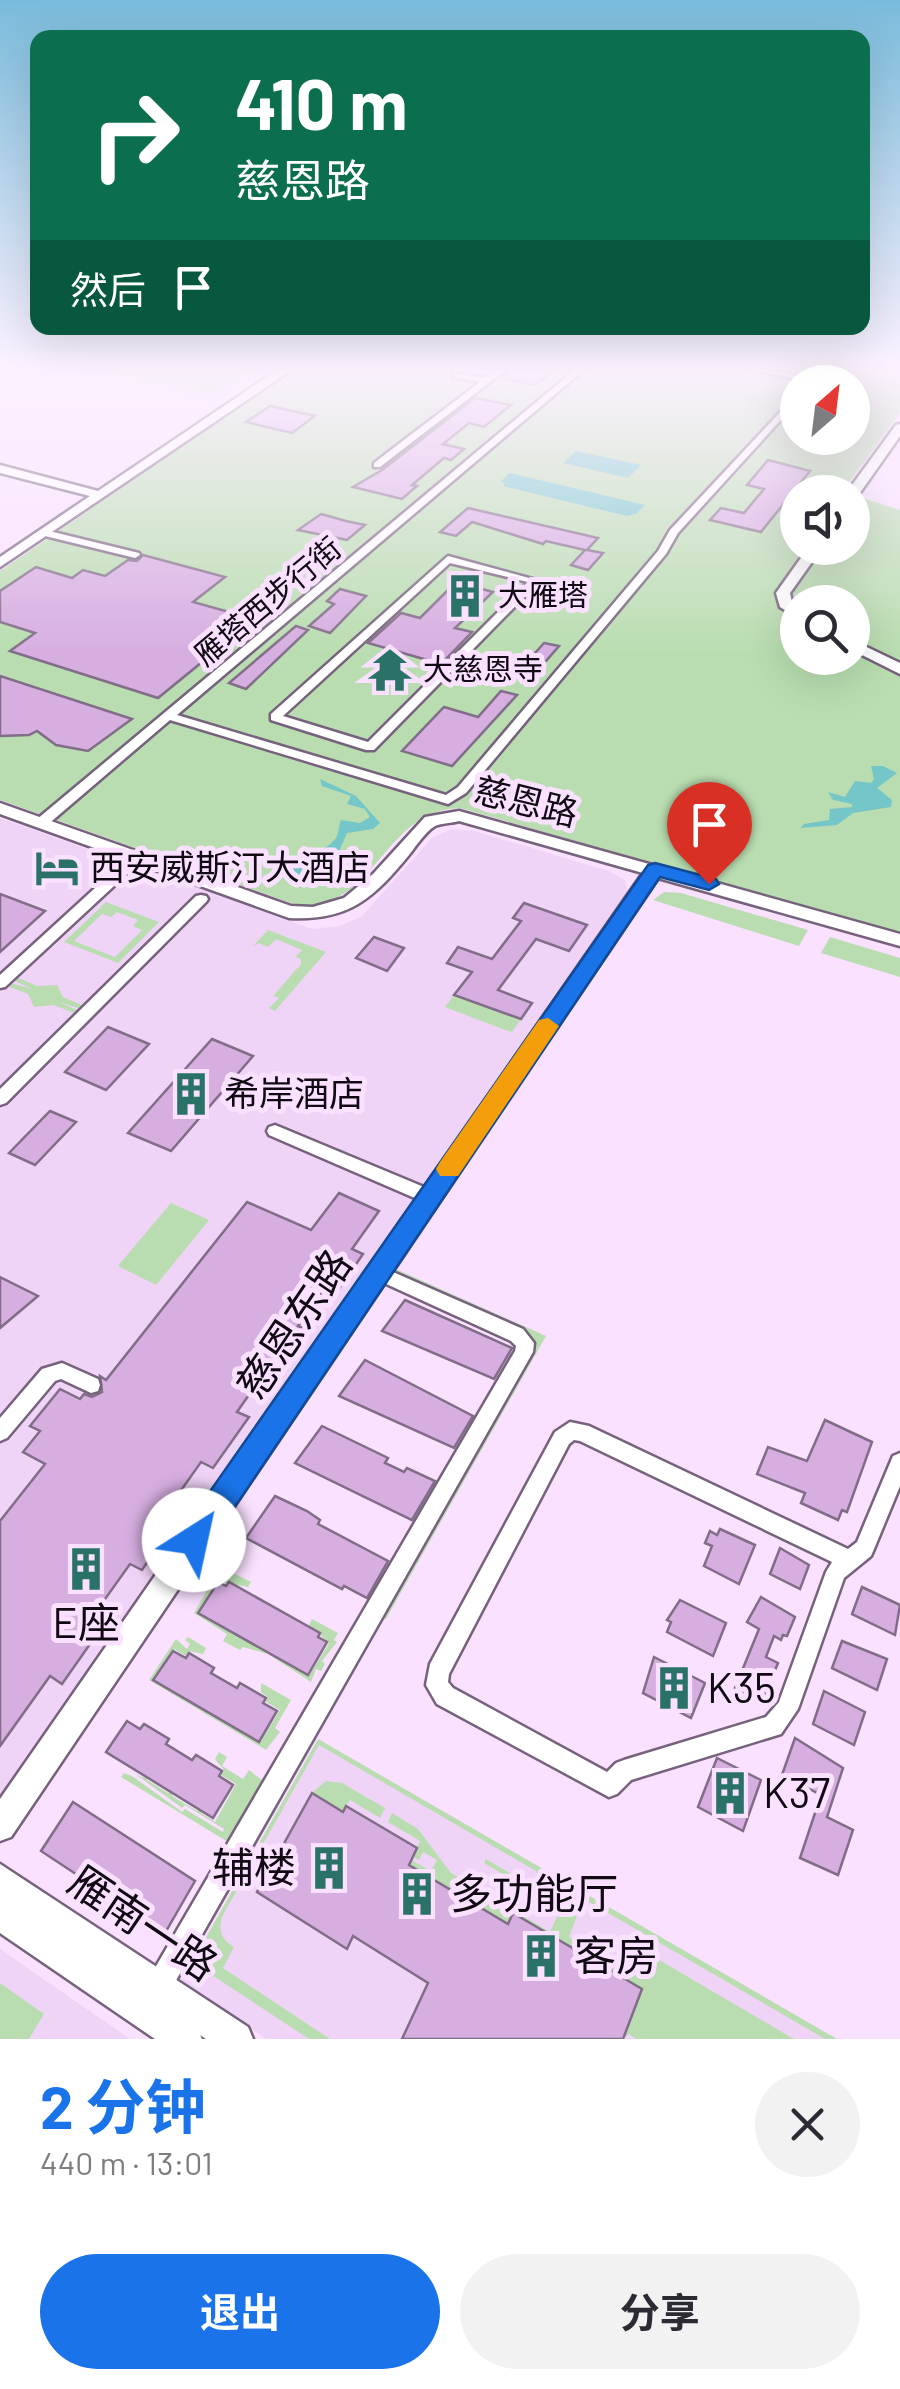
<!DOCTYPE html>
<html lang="zh">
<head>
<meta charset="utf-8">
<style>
  :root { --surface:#fff; --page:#f2f2f3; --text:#2b2b33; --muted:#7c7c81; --accent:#1a73e8 }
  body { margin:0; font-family:Barlow,"Noto Sans SC",sans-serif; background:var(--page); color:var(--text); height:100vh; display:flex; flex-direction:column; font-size:38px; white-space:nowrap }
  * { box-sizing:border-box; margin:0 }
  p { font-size:32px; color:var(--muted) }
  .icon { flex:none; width:55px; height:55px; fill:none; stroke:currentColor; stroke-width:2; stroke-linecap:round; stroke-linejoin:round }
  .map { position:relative; height:2039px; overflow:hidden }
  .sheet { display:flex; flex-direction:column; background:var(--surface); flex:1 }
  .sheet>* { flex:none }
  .hud { position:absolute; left:30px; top:30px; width:840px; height:305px; border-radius:20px; box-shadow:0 10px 40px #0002; background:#0b6e4f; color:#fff; overflow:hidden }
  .needle { width:65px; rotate:28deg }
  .buttons { position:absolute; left:780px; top:365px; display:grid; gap:20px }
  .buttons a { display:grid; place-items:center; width:90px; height:90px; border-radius:50%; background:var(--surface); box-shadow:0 10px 40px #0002; font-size:50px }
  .pin { position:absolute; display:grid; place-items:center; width:85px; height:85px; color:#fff; margin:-102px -42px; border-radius:50% 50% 50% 0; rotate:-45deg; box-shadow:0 0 10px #0007 }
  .pin .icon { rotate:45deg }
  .me { position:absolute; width:110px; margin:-55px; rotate:35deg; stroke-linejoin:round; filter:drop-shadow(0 0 8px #0008) }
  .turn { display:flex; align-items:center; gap:35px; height:210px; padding:0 40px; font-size:45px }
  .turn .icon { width:130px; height:130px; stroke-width:2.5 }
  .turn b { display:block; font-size:70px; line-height:85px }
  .then { display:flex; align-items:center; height:95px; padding:0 40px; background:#0003; gap:20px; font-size:38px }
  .round { display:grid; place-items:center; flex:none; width:105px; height:105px; border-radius:52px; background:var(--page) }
  .summary { display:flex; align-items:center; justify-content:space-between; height:170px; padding:0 40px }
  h1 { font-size:60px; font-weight:700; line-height:75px; color:var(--accent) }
  .button { display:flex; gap:20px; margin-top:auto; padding:20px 40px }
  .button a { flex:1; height:115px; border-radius:60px; background:var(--accent); color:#fff; font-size:40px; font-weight:700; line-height:115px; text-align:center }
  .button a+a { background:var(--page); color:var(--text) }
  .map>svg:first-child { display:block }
</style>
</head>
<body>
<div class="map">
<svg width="900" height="2039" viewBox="0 0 900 2039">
  <rect width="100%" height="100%" fill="#f9e1ff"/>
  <g fill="#f0d4f7">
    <path d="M 75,369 L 264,369 L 215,402 Z"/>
    <path d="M 0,818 L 312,929 L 340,926 L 362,916 L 432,838 L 451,829 L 474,831 L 609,871 L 625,880 L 628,892 L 0,1805 Z"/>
    <path d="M 318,1739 L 837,2039 L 266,2039 L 181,1982 Z"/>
    <path d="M 0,1949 L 130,2039 L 0,2039 Z"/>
  </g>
  <g fill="#b9ddb0" fill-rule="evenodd">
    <path d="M 96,369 L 253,369 L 213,395 Z"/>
    <path d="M 296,369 L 450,369 L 458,371 L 450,379 L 481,385 L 503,369 L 872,369 L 900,375 L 900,413 L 842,492 L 798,492 L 798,548 L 852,548 L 853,495 L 900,510 L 900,934 L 460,808 C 383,810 377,909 299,906 L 0,800 L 0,571 ZM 798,382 L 852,382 L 852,438 L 798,438 ZM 798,602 L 852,602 L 852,658 L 798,658 Z"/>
    <path d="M 664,892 L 681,893 L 808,930 L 799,946 L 653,900 Z"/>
    <path d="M 106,902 L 159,922 L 118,963 L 64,942 ZM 117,912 L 138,920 L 133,926 L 142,930 L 115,957 L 74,941 L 102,914 L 111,917 Z"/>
    <path d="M 268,930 L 326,952 L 275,1011 L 269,1008 L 279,998 L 273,996 L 301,964 L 301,959 L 295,957 L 302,950 L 276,939 L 268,947 L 259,943 L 253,946 Z"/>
    <path d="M 830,937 L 900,958 L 900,977 L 821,953 Z"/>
    <path d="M 16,977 L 37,986 L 57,985 L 63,997 L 84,1006 L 81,1009 L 59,1002 L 79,1011 L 76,1014 L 54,1005 L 34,1007 L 28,994 L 7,986 L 10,983 L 32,989 L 13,980 Z"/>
    <path d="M 454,995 L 521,1019 L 512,1032 L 505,1030 L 445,1007 Z"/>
    <path d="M 171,1203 L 209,1220 L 156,1285 L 118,1266 Z"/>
    <path d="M 396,1269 L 546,1336 L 386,1619 L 381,1617 L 532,1348 L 393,1273 Z"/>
    <path d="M 233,1573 L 251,1582 L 248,1587 L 218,1581 L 197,1613 L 215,1618 L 213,1622 L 236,1635 L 239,1631 L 244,1634 L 242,1639 L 261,1649 L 264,1645 L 269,1648 L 267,1653 L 291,1666 L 294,1662 L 299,1665 L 297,1670 L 309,1676 L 329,1643 L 309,1625 L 312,1619 L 338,1633 L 334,1640 L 337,1642 L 322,1661 L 325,1664 L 321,1671 L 316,1669 L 311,1682 L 268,1654 L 243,1647 L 240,1650 L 223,1641 L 227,1634 L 194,1613 L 214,1578 L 218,1575 L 228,1580 Z"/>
    <path d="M 188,1637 L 206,1648 L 203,1654 L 189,1651 L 186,1656 L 174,1649 L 152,1679 L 242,1732 L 251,1732 L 249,1736 L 260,1743 L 280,1710 L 266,1702 L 268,1697 L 261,1692 L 261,1683 L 291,1700 L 275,1728 L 280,1732 L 266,1750 L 149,1680 L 176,1639 L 187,1649 L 190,1644 L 185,1640 Z"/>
    <path d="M 318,1739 L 837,2039 L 825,2039 L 319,1745 L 224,1913 C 217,1927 220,1939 234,1947 L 223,1968 L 330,2039 L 309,2039 L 192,1962 Z"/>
    <path d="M 219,1752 L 227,1757 L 222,1766 L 243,1779 L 249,1770 L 263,1781 L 228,1842 L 121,1777 L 124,1773 L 132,1776 L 182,1812 L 185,1809 L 223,1832 L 224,1829 L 185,1805 L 182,1808 L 134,1773 L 143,1778 L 147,1773 L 147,1780 L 168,1793 L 174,1791 L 172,1796 L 197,1811 L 203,1808 L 201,1813 L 215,1822 L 236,1784 L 221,1775 L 224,1770 L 215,1759 Z"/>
    <path d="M 326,1781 L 342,1783 L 385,1808 L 380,1818 L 350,1800 L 343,1812 L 312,1793 Z"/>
    <path d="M 392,1813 L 418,1829 L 451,1873 L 550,1932 L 561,1908 L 484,1863 L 486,1859 L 578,1913 L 569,1937 L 627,1971 L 637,1947 L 794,2039 L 636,2039 L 629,2034 L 623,2039 L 642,1989 L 514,1913 L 508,1924 L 409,1865 L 411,1860 L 431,1871 L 437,1860 L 423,1852 L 419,1860 L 413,1857 L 420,1841 L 388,1822 Z"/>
    <path d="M 0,1983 L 44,2014 L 29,2039 L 0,2039 Z"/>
  </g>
  <g fill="#74c6c8">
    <path d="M 576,451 L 641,465 L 628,478 L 563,463 Z"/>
    <path d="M 510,473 L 645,505 L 636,514 L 627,516 L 503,486 L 505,483 L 500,482 Z"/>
    <path d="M 871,766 L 883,766 L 897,773 L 877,788 L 892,800 L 891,807 L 853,813 L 837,825 L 800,828 L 804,824 L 829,820 L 830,809 L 852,807 L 852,804 L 833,800 L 828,792 L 845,797 L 855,781 L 871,783 L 874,779 Z"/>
    <path d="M 320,779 L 356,796 L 380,823 L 373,829 L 347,833 L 335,861 L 311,870 L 304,881 L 287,882 L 280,871 C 291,847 325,859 337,836 C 339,831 339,825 341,820 L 360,823 L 370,817 L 365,809 L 347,804 L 351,796 L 322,786 Z"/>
  </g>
  <g fill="#d6aee0" stroke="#816d87" stroke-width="2.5">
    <path d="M 511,369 L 555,369 L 535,385 L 501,378 Z"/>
    <path d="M 475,398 L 511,405 L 484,427 L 469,423 L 443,444 L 464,449 L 451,460 L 444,458 L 412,485 L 417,486 L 402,499 L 353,487 L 382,470 Z"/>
    <path d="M 270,406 L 315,416 L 292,433 L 246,422 Z"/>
    <path d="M 768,460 L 810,471 L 761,532 L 710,520 L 721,508 L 744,513 L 764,489 L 747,485 Z"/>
    <path d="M 468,508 L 598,538 L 587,550 L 603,553 L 588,570 L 571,565 L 585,550 L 546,541 L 543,544 L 472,522 L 456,536 L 440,532 Z"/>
    <path d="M 321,514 L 346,521 L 365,525 L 347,540 L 298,530 Z"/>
    <path d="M 143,555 L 225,577 L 193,602 L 233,613 L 240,631 L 158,698 L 10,651 L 35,633 L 0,622 L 0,591 L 36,567 L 72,578 L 83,570 L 105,576 L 128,560 L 137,561 Z"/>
    <path d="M 456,582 L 493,592 L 455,628 L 472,632 L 441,664 L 368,643 L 401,613 L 420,618 Z"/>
    <path d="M 340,589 L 366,596 L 330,633 L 309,626 L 334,604 L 327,601 Z"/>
    <path d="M 296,626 L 308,630 L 246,689 L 229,683 Z"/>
    <path d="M 544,643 L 559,646 L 532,677 L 517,673 Z"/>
    <path d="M 0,676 L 132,719 L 88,751 L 56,745 L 37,731 L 29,735 L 0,736 Z"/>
    <path d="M 501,691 L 517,695 L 452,766 L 402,751 L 444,707 L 478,717 Z"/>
    <path d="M 0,894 L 45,911 L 0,952 Z"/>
    <path d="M 524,903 L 587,925 L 569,951 L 536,939 L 498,990 L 532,1003 L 521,1019 L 454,995 L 472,972 L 447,963 L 458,947 L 492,959 L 521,921 L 513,918 Z"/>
    <path d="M 374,937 L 404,948 L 387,971 L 356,958 Z"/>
    <path d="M 108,1027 L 149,1044 L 106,1090 L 65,1072 Z"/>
    <path d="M 212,1039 L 253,1056 L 171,1151 L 128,1133 Z"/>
    <path d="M 50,1111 L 76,1122 L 35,1165 L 9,1153 Z"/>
    <path d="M 339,1193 L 379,1211 L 352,1249 L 363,1254 L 339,1289 L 328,1284 L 298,1326 L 309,1331 L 281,1371 L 269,1366 L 237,1412 L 249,1417 L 213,1468 L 201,1462 L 165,1513 L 177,1519 L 142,1570 L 130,1564 L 90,1620 L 102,1627 L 62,1684 L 50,1676 L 0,1746 L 0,1521 L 45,1464 L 23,1452 L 40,1431 L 30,1426 L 60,1389 L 80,1399 L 84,1394 L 92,1397 L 102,1392 L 100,1376 L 106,1380 L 247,1202 L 311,1230 Z"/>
    <path d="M 0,1277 L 38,1296 L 0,1328 Z"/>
    <path d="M 405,1300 L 512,1348 L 494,1379 L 382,1331 Z"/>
    <path d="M 365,1360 L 473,1416 L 454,1448 L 339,1396 Z"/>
    <path d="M 825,1420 L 872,1442 L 847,1512 L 842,1510 L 838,1520 L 801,1503 L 805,1493 L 757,1474 L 768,1447 L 807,1461 Z"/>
    <path d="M 322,1426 L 388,1458 L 385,1463 L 404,1472 L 407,1468 L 435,1481 L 412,1520 L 295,1463 Z"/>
    <path d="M 275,1496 L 307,1511 L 320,1520 L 318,1524 L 388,1561 L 367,1598 L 344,1586 L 342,1589 L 246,1538 Z"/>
    <path d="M 720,1529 L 755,1545 L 739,1584 L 704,1566 L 712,1546 L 705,1543 L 710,1531 L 717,1535 Z"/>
    <path d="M 780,1548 L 809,1565 L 800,1589 L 770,1574 Z"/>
    <path d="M 218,1582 L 226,1586 L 229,1582 L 320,1633 L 318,1637 L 327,1642 L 308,1675 L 198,1613 Z"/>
    <path d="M 862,1587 L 900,1605 L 895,1635 L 852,1614 Z"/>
    <path d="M 761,1597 L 795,1617 L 787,1636 L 783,1635 L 781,1640 L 774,1636 L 766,1657 L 778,1663 L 762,1701 L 735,1688 L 759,1629 L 747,1622 Z"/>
    <path d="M 680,1600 L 726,1623 L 713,1656 L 667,1632 L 671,1622 L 667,1620 Z"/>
    <path d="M 842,1641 L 887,1659 L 877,1690 L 832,1668 Z"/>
    <path d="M 173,1651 L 186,1658 L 189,1653 L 214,1668 L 211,1673 L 237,1688 L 240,1683 L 266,1698 L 263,1703 L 277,1711 L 259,1742 L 153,1680 Z"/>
    <path d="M 654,1657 L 705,1683 L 691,1718 L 643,1693 Z"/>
    <path d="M 824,1691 L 865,1712 L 854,1745 L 813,1724 Z"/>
    <path d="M 127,1721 L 140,1729 L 144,1724 L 169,1739 L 166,1744 L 192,1760 L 196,1755 L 222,1771 L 219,1776 L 233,1785 L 213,1818 L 106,1752 Z"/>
    <path d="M 795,1738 L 843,1768 L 827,1817 L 853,1830 L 838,1875 L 800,1858 L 821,1795 L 782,1775 Z"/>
    <path d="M 717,1758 L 761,1780 L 743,1831 L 698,1807 Z"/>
    <path d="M 312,1793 L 343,1812 L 346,1806 L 417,1848 L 409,1865 L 508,1924 L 513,1913 L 642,1989 L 623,2039 L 402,2039 L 428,1983 L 353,1936 L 347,1949 L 257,1892 Z"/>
    <path d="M 73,1802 L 195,1881 L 165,1933 L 41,1851 Z"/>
  </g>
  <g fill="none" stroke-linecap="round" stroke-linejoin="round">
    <g stroke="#76627c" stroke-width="5">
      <g id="street">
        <path d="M 497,369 L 507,369 L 380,467 L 374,467 L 374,463 L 480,382 L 453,377 L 453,373 L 484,378 Z"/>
        <path d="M 576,369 L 585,369 L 177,715 L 446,795 L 458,787 L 658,551 L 670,530 L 798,393 L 798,401 L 678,533 L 666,554 L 466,793 L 448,804 L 170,720 L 46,826 L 36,826 L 34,823 L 36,820 Z"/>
        <path d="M 748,369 L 766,369 L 814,380 L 810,382 Z"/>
        <path d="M 45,530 L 139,553 L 140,555 L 135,558 L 41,535 L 40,533 Z"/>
        <path d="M 448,556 L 540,581 L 374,750 L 366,750 L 271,720 L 271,714 ZM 450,563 L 528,582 L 368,742 L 283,716 Z"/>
        <path d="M 123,866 L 128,867 L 130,870 L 128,873 L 5,987 L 0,988 L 0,975 L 118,867 Z"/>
        <path d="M 201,895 L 206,896 L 208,899 L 206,902 L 6,1103 L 0,1105 L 0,1089 L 196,896 Z"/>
        <path d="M 275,1125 L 436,1192 L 438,1197 L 436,1202 L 430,1204 L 424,1202 L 269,1135 L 267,1131 L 269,1127 Z"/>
        <path d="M 377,1265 L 523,1329 L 534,1343 L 533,1352 L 166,1998 L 157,2001 L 148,1998 L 145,1989 L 148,1980 L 515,1351 L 516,1346 L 511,1341 L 371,1277 L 368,1272 L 371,1267 Z"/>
        <path d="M 62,1363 L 98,1379 L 100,1385 L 98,1391 L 91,1393 L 61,1379 L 55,1381 L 7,1438 L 0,1441 L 0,1418 L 42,1369 Z"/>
        <path d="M 570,1422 L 589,1426 L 848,1549 L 857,1542 L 893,1456 L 900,1453 L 900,1486 L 874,1549 L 871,1556 L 844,1578 L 798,1709 L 781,1734 L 631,1780 L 617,1794 L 609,1797 L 437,1704 L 426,1685 L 430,1664 L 555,1432 ZM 574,1440 L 580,1441 L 832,1562 L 826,1572 L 779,1702 L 766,1717 L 624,1760 L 616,1763 L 607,1772 L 453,1688 L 448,1682 L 449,1674 L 569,1444 Z"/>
      </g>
    </g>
    <g stroke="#76627c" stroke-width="5">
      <g id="secondary">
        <path d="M 279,369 L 293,369 L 0,567 L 0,557 L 90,496 L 0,473 L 0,465 L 98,491 Z"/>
        <path d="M 900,424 L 900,436 L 857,497 L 852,498 L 852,492 L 847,492 L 896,425 Z"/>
        <path d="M 808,548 L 822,548 L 790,593 L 792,602 L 798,607 L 798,618 L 780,607 L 776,593 Z"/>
        <path d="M 852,640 L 900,663 L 900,674 L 852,650 Z"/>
        <path d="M 0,803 L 291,906 L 313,907 L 344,898 L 373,874 L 425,817 L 459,811 L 900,934 L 900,946 L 658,878 L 11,1837 L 0,1841 L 0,1799 L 643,873 L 459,821 C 452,823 442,823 435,826 C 425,832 416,846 409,855 C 373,899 348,921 289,918 L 0,814 Z"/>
        <path d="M 0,1864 L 248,2027 L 253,2039 L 206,2039 L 200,2035 L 202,2039 L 155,2039 L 0,1933 Z"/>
      </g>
    </g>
    <use href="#street" fill="#fff" fill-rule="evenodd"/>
    <use href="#secondary" fill="#fff" fill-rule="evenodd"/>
  </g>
  <linearGradient id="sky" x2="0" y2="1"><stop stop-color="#79bbdb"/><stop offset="0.56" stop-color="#fcf2ff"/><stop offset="1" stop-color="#fcf2ff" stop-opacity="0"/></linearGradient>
  <rect width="900" height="655" fill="url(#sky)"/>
  <path fill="#1a73e8" stroke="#114b97" stroke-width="2.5" d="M 655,863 L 716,879 L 719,884 L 709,890 L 660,877 L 205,1551 L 194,1555 L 183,1551 L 179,1540 L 183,1530 L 648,865 Z"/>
  <path fill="#f59e0b" d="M 548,1018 L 559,1026 L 458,1176 L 440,1176 L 436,1169 L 440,1162 L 539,1020 Z"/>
  <defs>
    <g id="building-bare" transform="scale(3.45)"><path d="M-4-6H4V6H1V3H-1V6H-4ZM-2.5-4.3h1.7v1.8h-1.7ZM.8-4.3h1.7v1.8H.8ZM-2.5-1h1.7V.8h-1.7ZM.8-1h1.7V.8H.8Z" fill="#2a7168" stroke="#f9e1ff" stroke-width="2.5" paint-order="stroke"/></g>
    <g id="temple-bare" transform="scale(3.45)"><path d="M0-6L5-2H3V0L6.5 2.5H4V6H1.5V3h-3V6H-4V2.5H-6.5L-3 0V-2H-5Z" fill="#2a7168" stroke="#f9e1ff" stroke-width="2.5" paint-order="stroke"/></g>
    <g id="hotel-bare" transform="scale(3.45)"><path d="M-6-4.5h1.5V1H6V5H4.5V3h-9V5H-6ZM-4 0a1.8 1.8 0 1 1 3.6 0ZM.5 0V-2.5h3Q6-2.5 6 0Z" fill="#2a7168" stroke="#f9e1ff" stroke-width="2.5" paint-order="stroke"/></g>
  </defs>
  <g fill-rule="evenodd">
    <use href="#building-bare" x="465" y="596"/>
    <use href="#temple-bare" x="390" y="670"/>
    <use href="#hotel-bare" x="57" y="868"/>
    <use href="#building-bare" x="191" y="1094"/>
    <use href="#building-bare" x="86" y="1569"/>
    <use href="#building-bare" x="674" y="1688"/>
    <use href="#building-bare" x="730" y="1793"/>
    <use href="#building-bare" x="329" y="1868"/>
    <use href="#building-bare" x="417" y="1894"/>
    <use href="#building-bare" x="541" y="1956"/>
  </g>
  <g text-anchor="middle" stroke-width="10" stroke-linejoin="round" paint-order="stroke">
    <g font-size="30" fill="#110913" stroke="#f9e1ff" text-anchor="start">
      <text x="498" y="606">大雁塔</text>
      <text x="423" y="680">大慈恩寺</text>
    </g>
    <g font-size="30" fill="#110913" stroke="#f9e1ff">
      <text transform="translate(268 602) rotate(-40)" y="10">雁塔西步行街</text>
    </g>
    <g font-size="35" fill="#110913" stroke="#f9e1ff">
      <text transform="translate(526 802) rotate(14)" y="12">慈恩路</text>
    </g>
    <g font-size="35" fill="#110913" stroke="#f9e1ff" text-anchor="start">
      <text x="90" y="880">西安威斯汀大酒店</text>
      <text x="224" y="1106">希岸酒店</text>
    </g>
    <g font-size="42" fill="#110913" stroke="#f9e1ff">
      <text transform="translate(294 1324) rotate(-56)" y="15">慈恩东路</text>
      <text transform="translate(143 1923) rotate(34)" y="15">雁南一路</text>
    </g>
    <g font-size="42" fill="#110913" stroke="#f9e1ff" text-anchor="start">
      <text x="86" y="1638" text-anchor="middle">E座</text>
      <text x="707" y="1703">K35</text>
      <text x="763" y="1808">K37</text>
      <text x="296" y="1883" text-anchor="end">辅楼</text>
      <text x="450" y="1909">多功能厅</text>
      <text x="574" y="1971">客房</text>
    </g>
  </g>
</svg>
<div class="buttons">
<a><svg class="needle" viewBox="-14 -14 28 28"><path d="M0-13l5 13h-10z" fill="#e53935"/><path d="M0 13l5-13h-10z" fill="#7c7c81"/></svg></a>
<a><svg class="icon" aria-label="sound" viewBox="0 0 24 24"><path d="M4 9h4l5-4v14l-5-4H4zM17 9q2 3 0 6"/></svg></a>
<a><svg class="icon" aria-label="search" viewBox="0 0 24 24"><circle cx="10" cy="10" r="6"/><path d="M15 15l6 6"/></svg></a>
</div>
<div class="pin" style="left:709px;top:884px;background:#d93025"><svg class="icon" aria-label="arrive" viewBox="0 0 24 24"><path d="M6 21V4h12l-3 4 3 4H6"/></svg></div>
<svg class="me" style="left:194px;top:1540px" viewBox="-20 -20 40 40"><circle r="19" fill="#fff"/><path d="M0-13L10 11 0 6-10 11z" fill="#1a73e8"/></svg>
<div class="hud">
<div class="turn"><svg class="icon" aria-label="right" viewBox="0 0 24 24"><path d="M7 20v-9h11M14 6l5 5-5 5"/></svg><div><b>410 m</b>慈恩路</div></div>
<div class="then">然后<svg class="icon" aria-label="arrive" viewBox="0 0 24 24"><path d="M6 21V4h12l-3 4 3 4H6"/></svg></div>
</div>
</div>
<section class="sheet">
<div class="summary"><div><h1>2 分钟</h1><p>440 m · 13:01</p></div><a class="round"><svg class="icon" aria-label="close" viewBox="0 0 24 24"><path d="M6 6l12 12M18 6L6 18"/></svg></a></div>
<div class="button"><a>退出</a><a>分享</a></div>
</section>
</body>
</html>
